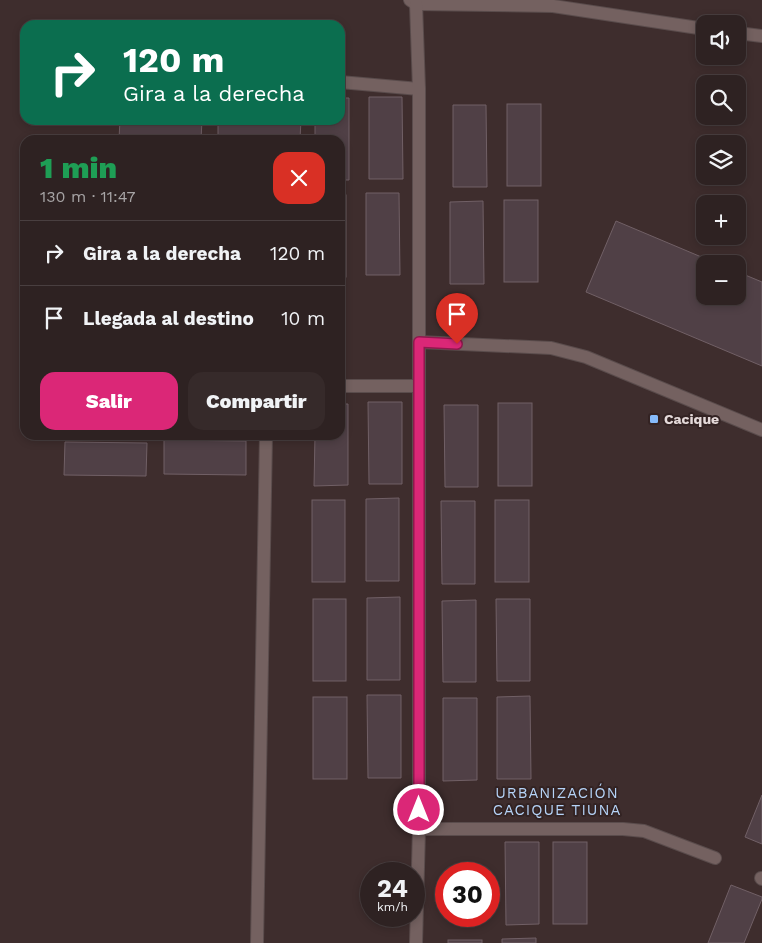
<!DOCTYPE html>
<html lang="es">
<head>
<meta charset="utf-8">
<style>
  :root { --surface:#2e2222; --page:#362a2a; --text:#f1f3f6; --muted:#a7a4a5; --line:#493f40; --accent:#db2777 }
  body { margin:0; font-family:"Work Sans",sans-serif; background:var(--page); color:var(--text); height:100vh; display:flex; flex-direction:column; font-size:19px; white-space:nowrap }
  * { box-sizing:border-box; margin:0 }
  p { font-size:16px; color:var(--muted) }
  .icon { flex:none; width:28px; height:28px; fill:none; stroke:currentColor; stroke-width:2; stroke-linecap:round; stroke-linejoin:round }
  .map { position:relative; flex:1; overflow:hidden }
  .panel { position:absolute; left:20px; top:135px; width:325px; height:305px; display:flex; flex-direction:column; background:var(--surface); border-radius:15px; box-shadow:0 2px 8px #0003,0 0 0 1px var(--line) }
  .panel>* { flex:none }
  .hud { position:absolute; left:20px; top:20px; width:325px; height:105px; border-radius:15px; box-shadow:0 2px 8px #0003,0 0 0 1px var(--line); background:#0b6e4f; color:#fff; overflow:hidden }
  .controls { position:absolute; left:696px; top:15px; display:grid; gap:10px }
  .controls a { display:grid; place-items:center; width:50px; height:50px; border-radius:10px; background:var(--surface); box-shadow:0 2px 8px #0003,0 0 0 1px var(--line); font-size:25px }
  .speed { position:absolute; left:360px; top:862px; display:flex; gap:10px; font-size:25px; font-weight:700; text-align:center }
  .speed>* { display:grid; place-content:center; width:65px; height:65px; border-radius:50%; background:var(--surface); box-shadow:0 2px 8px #0003,0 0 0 1px var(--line); line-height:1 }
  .speed small { font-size:12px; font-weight:400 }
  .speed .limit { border:8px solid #d22; background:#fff; color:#111 }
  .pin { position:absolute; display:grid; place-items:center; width:42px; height:42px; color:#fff; margin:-51px -21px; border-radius:50% 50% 50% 0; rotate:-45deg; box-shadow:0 0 5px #0007 }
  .pin .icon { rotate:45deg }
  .me { position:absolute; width:55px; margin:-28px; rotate:0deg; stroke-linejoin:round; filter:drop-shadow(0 0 4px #0008) }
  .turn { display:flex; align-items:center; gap:18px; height:105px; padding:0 20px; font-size:22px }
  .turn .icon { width:65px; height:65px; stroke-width:2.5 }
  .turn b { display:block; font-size:35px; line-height:42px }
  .round { display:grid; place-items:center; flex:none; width:52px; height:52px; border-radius:15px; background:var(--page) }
  .summary { display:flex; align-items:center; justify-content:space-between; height:85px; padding:0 20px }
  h1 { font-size:30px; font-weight:800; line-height:38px; color:#1e9e55 }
  .primary-button { display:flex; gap:10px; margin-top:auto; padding:10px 20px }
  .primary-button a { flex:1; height:58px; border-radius:15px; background:var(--accent); color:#fff; font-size:20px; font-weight:800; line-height:58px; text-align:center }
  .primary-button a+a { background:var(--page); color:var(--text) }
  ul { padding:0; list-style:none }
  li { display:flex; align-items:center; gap:15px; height:65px; padding:0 20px; border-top:1px solid var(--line) }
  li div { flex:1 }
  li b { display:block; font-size:19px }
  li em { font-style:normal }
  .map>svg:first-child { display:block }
</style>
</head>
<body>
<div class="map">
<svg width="762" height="943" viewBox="0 0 762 943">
  <rect width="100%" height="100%" fill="#3e2d2d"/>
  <g fill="#504046" stroke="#716066">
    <path d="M 369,97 L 402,97 L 403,179 L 369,179 Z"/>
    <path d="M 340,98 L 349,98 L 349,180 L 340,180 L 340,140 L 315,140 L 315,120 L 340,120 Z"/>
    <rect x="507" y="104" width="34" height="82"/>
    <path d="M 453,105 L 486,105 L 487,187 L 453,187 Z"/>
    <path d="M 120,120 L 202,120 L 201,140 L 119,139 Z"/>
    <path d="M 218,120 L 301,120 L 300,139 L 218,138 Z"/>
    <path d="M 366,193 L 399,193 L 400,275 L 366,275 Z"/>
    <rect x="340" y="195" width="6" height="82"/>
    <rect x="504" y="200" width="34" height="82"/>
    <path d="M 483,201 L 484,284 L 450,284 L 450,202 Z"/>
    <path d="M 616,221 L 718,264 L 705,264 L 705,296 L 738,296 L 738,272 L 762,282 L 762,366 L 586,292 Z"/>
    <path d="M 368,402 L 402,402 L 402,484 L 369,484 Z"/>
    <rect x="498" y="403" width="34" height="83"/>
    <path d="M 340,404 L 348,404 L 348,485 L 314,486 L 315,435 L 340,435 Z"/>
    <path d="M 444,405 L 478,405 L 478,487 L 445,487 Z"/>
    <path d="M 164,440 L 246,441 L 246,475 L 164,474 Z"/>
    <path d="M 65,442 L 147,443 L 146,476 L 64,475 Z"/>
    <path d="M 399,498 L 399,581 L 366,581 L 366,499 Z"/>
    <rect x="312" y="500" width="33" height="82"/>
    <rect x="495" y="500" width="34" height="82"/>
    <path d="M 441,501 L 475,501 L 475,584 L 442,584 Z"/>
    <path d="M 400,597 L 400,680 L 367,680 L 367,598 Z"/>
    <rect x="313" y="599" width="33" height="82"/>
    <path d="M 496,599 L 530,599 L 530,681 L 497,681 Z"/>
    <path d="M 476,600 L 476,682 L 443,682 L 442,601 Z"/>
    <path d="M 367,695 L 401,695 L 401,778 L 368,778 Z"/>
    <path d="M 530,696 L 531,779 L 497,779 L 497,697 Z"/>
    <rect x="313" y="697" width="34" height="82"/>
    <path d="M 443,698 L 477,698 L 477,780 L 443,781 Z"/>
    <path d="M 762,795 L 762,844 L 745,837 Z"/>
    <path d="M 505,842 L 539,842 L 539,924 L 506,925 Z"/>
    <rect x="553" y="842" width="34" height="82"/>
    <path d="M 731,885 L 762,897 L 762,899 L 744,943 L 708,943 Z"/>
    <path d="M 536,938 L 536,943 L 502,943 L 502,939 Z"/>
    <rect x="448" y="940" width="34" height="3"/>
  </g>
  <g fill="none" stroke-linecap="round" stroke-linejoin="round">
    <g stroke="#5a4c4c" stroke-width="14">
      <g id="minor">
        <path d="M 410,0 L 416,4 L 553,6 L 705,29"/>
        <path d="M 738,33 L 762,36"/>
        <path d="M 340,82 L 419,89"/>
        <path d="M 419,342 L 551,348 L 586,357 L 762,430"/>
        <path d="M 340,386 L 418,386"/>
        <path d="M 419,829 L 623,829 L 644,831 L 715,858"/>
        <path d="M 761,878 L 762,879"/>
        <path d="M 257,943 L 266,435"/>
        <path d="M 416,943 L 419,829 L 419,89 L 416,4"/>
      </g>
    </g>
    <use href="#minor" stroke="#746160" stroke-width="12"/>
  </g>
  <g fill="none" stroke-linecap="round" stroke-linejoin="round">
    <g stroke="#8e194d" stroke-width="12">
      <path id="route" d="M 419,810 L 419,342 L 457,344"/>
    </g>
    <use href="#route" stroke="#db2777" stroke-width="9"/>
  </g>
  <rect fill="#86bbfb" stroke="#332323" stroke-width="2" x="649" y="414" width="10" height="10" rx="2.5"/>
  <g text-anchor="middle" stroke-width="4" stroke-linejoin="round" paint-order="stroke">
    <g font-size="14" font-weight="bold" fill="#e5dada" stroke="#332323" text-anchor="start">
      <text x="664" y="424">Cacique</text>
    </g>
    <g font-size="15" letter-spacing="1" fill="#b5d3f7" stroke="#332323">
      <text x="557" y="798">URBANIZACIÓN<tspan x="557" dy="17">CACIQUE TIUNA</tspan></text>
    </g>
  </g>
</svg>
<div class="controls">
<a><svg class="icon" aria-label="sound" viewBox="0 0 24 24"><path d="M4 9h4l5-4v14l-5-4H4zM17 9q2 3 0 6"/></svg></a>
<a><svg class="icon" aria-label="search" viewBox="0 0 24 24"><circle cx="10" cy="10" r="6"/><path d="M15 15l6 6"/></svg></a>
<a><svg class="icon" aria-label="layers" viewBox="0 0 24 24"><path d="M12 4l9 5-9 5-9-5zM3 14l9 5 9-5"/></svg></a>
<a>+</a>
<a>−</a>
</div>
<div class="speed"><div>24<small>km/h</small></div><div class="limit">30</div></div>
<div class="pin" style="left:457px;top:344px;background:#d93025"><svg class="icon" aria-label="arrive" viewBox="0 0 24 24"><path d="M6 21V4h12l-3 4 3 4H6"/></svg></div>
<svg class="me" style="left:419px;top:810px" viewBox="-20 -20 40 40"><circle r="17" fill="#db2777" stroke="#fff" stroke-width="3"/><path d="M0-11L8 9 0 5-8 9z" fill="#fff"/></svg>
<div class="hud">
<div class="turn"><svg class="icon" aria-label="right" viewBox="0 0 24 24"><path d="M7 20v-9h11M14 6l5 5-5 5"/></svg><div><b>120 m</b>Gira a la derecha</div></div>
</div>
<section class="panel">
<div class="summary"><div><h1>1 min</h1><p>130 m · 11:47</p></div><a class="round" style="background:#d93025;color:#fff"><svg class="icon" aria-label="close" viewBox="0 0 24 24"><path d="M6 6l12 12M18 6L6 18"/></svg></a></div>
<ul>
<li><svg class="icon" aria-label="right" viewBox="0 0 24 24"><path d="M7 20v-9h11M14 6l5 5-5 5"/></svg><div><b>Gira a la derecha</b></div><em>120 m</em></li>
<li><svg class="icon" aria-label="arrive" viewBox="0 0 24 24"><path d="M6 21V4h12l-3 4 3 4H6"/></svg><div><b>Llegada al destino</b></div><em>10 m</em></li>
</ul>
<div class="primary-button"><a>Salir</a><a>Compartir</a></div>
</section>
</div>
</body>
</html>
